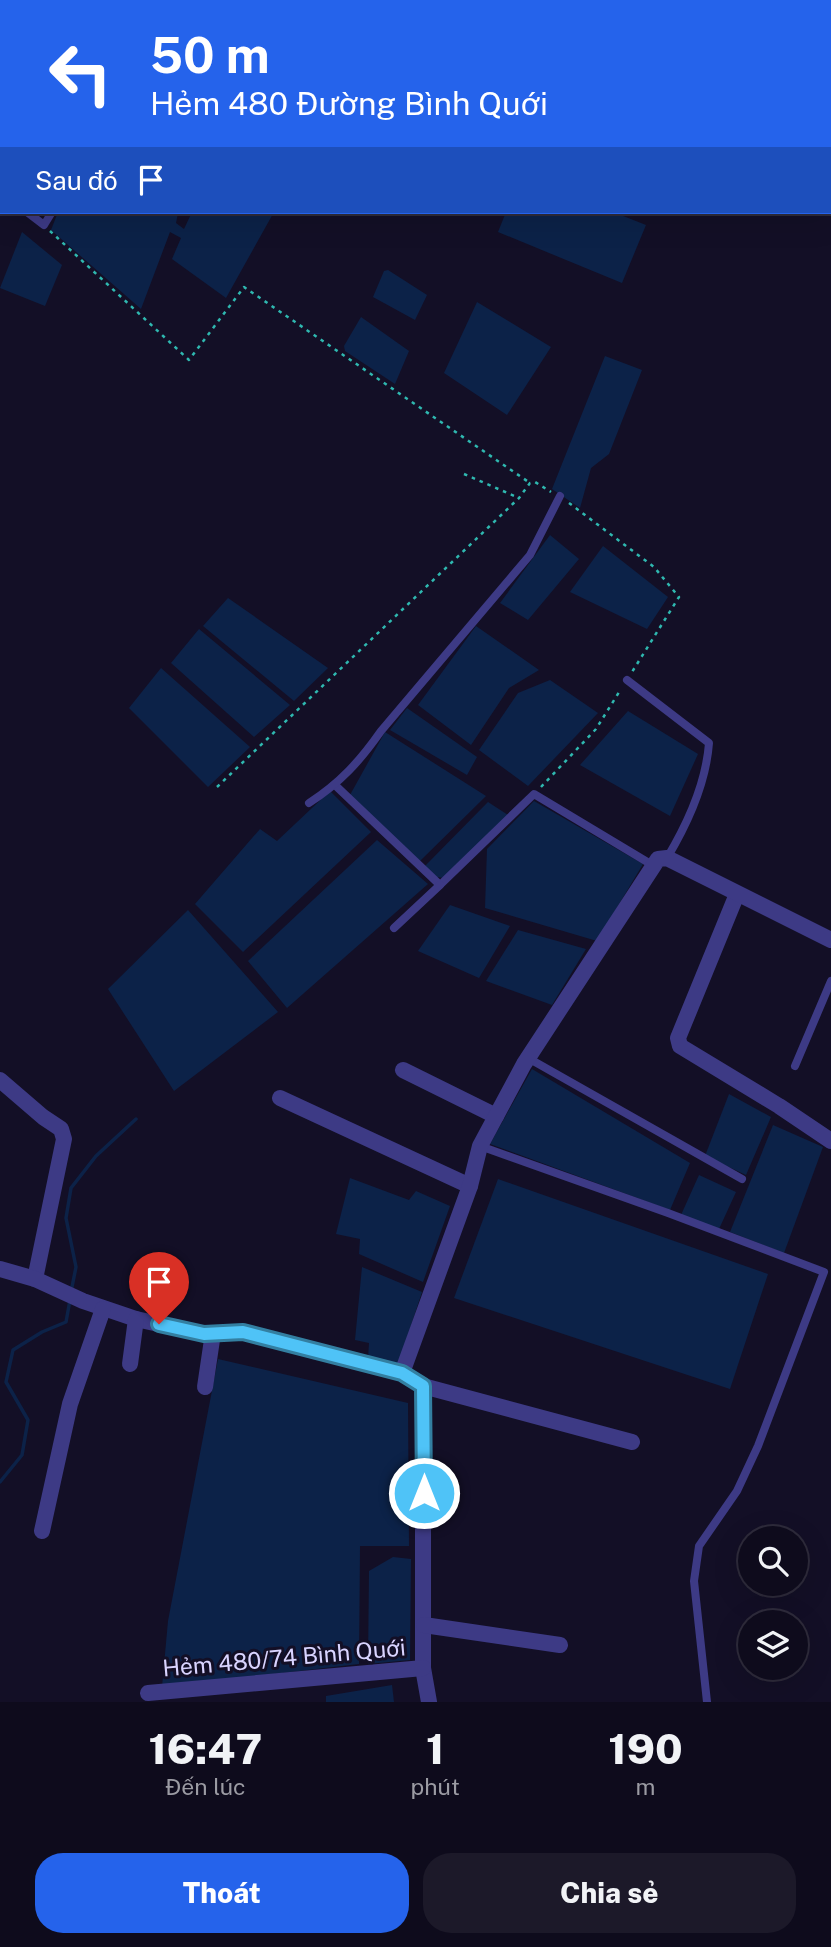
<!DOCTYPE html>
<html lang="vi">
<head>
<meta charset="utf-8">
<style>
  :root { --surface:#0e0b1c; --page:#1c1929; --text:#f1f3f6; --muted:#9b9ba3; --line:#2e2b3b; --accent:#2563eb }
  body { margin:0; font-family:"Public Sans",sans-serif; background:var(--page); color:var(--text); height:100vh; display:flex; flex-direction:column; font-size:26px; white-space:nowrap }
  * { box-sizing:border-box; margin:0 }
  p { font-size:23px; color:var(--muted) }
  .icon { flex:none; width:38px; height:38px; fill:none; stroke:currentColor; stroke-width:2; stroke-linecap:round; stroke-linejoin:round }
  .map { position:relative; height:1702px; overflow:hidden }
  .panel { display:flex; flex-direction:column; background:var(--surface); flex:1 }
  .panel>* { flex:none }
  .hud { position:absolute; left:0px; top:0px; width:831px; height:214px; box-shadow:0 7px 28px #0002,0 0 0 2px var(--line); background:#2563eb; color:#fff; overflow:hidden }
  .fabs { position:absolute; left:738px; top:1526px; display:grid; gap:14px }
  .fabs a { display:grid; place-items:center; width:70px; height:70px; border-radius:50%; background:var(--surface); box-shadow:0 7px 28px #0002,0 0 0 2px var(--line); font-size:35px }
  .pin { position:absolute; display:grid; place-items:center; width:60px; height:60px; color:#fff; margin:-72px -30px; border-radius:50% 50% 50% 0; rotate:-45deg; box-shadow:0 0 7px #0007 }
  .pin .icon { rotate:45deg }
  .me { position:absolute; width:77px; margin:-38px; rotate:0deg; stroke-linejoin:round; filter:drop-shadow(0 0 5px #0008) }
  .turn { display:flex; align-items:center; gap:24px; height:147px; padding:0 35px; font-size:32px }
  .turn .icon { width:91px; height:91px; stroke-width:2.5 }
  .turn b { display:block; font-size:49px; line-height:60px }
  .then { display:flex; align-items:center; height:66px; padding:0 35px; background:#0003; gap:14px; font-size:26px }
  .eta { display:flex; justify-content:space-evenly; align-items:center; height:119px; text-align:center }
  .eta b { font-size:42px; font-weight:800; line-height:49px }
  .primary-button { display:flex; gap:14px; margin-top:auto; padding:14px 35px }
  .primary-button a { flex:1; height:80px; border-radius:28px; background:var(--accent); color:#fff; font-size:28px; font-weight:800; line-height:80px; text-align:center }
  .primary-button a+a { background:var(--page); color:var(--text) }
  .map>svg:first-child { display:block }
</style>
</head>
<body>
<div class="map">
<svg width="831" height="1702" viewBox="0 0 831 1702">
  <rect width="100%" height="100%" fill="#130f26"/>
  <g fill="#0c2248">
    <path d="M 58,212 L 175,212 L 178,213 L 176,223 L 184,229 L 192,212 L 274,212 L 226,298 L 172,259 L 181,238 L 170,232 L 141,309 L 51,230 Z"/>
    <path d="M 506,212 L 613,212 L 646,225 L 622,283 L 498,232 Z"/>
    <path d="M 22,232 L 62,265 L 45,306 L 0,288 Z"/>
    <path d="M 388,270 L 427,295 L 415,320 L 373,297 L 384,271 Z"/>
    <path d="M 477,302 L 551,347 L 507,415 L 444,373 Z"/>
    <path d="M 361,317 L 409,351 L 395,384 L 345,351 L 344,346 Z"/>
    <path d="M 605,356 L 642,370 L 609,454 L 591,468 L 580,508 L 552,489 Z"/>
    <path d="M 550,535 L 579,559 L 528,620 L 500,603 Z"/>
    <path d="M 603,546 L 668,597 L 647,629 L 570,592 Z"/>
    <path d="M 228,598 L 328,668 L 294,701 L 203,626 Z"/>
    <path d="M 476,626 L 539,670 L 509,688 L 471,745 L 418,705 Z"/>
    <path d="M 199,629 L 290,705 L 254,737 L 171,663 Z"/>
    <path d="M 161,668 L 250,747 L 208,787 L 129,708 Z"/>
    <path d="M 550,680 L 598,713 L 528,786 L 479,750 L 518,693 Z"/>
    <path d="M 407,708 L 477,757 L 467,775 L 390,730 Z"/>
    <path d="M 628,711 L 698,754 L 670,816 L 580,765 Z"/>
    <path d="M 385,732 L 486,796 L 420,861 L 350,795 Z"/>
    <path d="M 330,791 L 371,832 L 243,952 L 195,904 L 260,829 L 277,841 Z"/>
    <path d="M 534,801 L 643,864 L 597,941 L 485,908 L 487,849 Z"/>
    <path d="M 488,802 L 508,815 L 444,878 L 436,877 L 424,867 Z"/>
    <path d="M 377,840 L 428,884 L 287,1008 L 248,961 Z"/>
    <path d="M 450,905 L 510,926 L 479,978 L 418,951 Z"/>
    <path d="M 188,910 L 278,1012 L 174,1091 L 108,989 Z"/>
    <path d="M 518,930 L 586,949 L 552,1005 L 486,981 Z"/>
    <path d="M 532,1069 L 690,1163 L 670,1210 L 490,1144 Z"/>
    <path d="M 729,1094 L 771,1117 L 746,1175 L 705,1156 Z"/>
    <path d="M 773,1125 L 823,1147 L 784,1253 L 730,1232 Z"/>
    <path d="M 699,1175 L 736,1192 L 719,1229 L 681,1215 Z"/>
    <path d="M 350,1178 L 409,1200 L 416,1191 L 450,1206 L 423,1282 L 359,1254 L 360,1239 L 336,1234 Z"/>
    <path d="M 498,1179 L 768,1274 L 730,1389 L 454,1298 Z"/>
    <path d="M 362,1267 L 422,1292 L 397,1368 L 368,1358 L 369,1343 L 355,1340 Z"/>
    <path d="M 218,1359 L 408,1403 L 409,1546 L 360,1546 L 359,1664 L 162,1687 L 168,1621 Z"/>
    <path d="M 393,1557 L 411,1559 L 410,1660 L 368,1664 L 369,1571 Z"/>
    <path d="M 392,1685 L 394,1702 L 326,1702 L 326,1696 Z"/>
  </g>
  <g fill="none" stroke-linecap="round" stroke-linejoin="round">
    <g stroke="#0c2248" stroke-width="3.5">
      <path d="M 71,1292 L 76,1267 L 66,1218 L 71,1188 L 96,1156 L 136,1119"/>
      <path d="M 0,1482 L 22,1455 L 28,1420 L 6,1382 L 13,1350 L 42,1332 L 66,1322 L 70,1300"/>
    </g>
    <g stroke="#2fb8b0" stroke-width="2.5" stroke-dasharray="3.5 5" stroke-linecap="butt">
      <path d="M 50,231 L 189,360 L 244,287 L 530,483"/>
      <path d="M 464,474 L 519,498"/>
      <path d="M 569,503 L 654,567 L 679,597 L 632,672"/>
      <path d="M 217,787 L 519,498 L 530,483 L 535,482 L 551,492"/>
      <path d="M 541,787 L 596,729 L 621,689"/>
    </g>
    <g stroke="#3d3a85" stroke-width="8">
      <path d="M 130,2 L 131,0"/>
      <path d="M 0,187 L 2,189"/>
      <path d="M 27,212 L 44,225 L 52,212"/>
      <path d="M 627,680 L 709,743 C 706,783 688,823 667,858"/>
      <path d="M 336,786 L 440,885 L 534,794 L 654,866"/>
      <path d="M 309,803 C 340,783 360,761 381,731 L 530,555 L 560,496"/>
      <path d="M 394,928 L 440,885"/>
      <path d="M 528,1058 L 742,1179"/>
      <path d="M 795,1066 L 831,981"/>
      <path d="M 480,1146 L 668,1213 L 824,1272 L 758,1446 L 737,1491 L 699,1546 L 694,1581 L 707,1702"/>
    </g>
    <g stroke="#3d3a85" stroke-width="16">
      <path d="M 737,894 L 678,1038 L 680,1046 L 779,1106 L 831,1141"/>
      <path d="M 403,1070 L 496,1116"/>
      <path d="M 0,1080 L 43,1117 L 61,1129 L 64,1139 L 35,1279"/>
      <path d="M 280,1098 L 470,1186"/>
      <path d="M 0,1269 L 35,1279 L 83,1301 L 136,1319 L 204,1334 L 243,1332 L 402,1373 L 423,1386 L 423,1668 L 429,1702"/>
      <path d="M 130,1364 L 136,1319"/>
      <path d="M 402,1373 L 470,1186 L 480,1146 L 524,1064 L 658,859 L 667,858 L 831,940"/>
      <path d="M 423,1386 L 632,1442"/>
      <path d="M 205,1387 L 213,1333"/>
      <path d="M 42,1531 L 70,1404 L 103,1309"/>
      <path d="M 424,1625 L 560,1645"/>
      <path d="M 148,1693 L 423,1668"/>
    </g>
  </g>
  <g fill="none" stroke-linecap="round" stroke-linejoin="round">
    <g stroke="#337fa1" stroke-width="18">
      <path id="route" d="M 159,1324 L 204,1334 L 243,1332 L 402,1373 L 423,1386 L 424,1493"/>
    </g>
    <use href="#route" stroke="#4fc3f7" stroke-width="12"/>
  </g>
  <g text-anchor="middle" stroke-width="6" stroke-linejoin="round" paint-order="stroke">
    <g font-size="23" fill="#d9d4ff" stroke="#130f26">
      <text transform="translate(284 1658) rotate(-5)" y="8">Hẻm 480/74 Bình Quới</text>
    </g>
  </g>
</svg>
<div class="fabs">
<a><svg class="icon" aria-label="search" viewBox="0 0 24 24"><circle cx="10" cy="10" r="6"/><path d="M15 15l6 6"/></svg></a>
<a><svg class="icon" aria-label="layers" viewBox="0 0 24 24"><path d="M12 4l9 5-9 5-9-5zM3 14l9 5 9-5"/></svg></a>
</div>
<div class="pin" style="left:159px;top:1324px;background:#d93025"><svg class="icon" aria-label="arrive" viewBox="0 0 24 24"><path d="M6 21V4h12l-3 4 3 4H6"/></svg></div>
<svg class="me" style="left:424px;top:1493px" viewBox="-20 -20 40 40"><circle r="17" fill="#4fc3f7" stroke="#fff" stroke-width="3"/><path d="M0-11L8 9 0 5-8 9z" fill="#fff"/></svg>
<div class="hud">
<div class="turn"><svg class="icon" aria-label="left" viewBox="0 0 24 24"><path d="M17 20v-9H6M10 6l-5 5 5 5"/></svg><div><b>50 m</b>Hẻm 480 Đường Bình Quới</div></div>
<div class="then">Sau đó<svg class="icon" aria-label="arrive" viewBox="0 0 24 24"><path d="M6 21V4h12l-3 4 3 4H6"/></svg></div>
</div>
</div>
<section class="panel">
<div class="eta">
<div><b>16:47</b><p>Đến lúc</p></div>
<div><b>1</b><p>phút</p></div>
<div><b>190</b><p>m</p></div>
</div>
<div class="primary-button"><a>Thoát</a><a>Chia sẻ</a></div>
</section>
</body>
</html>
